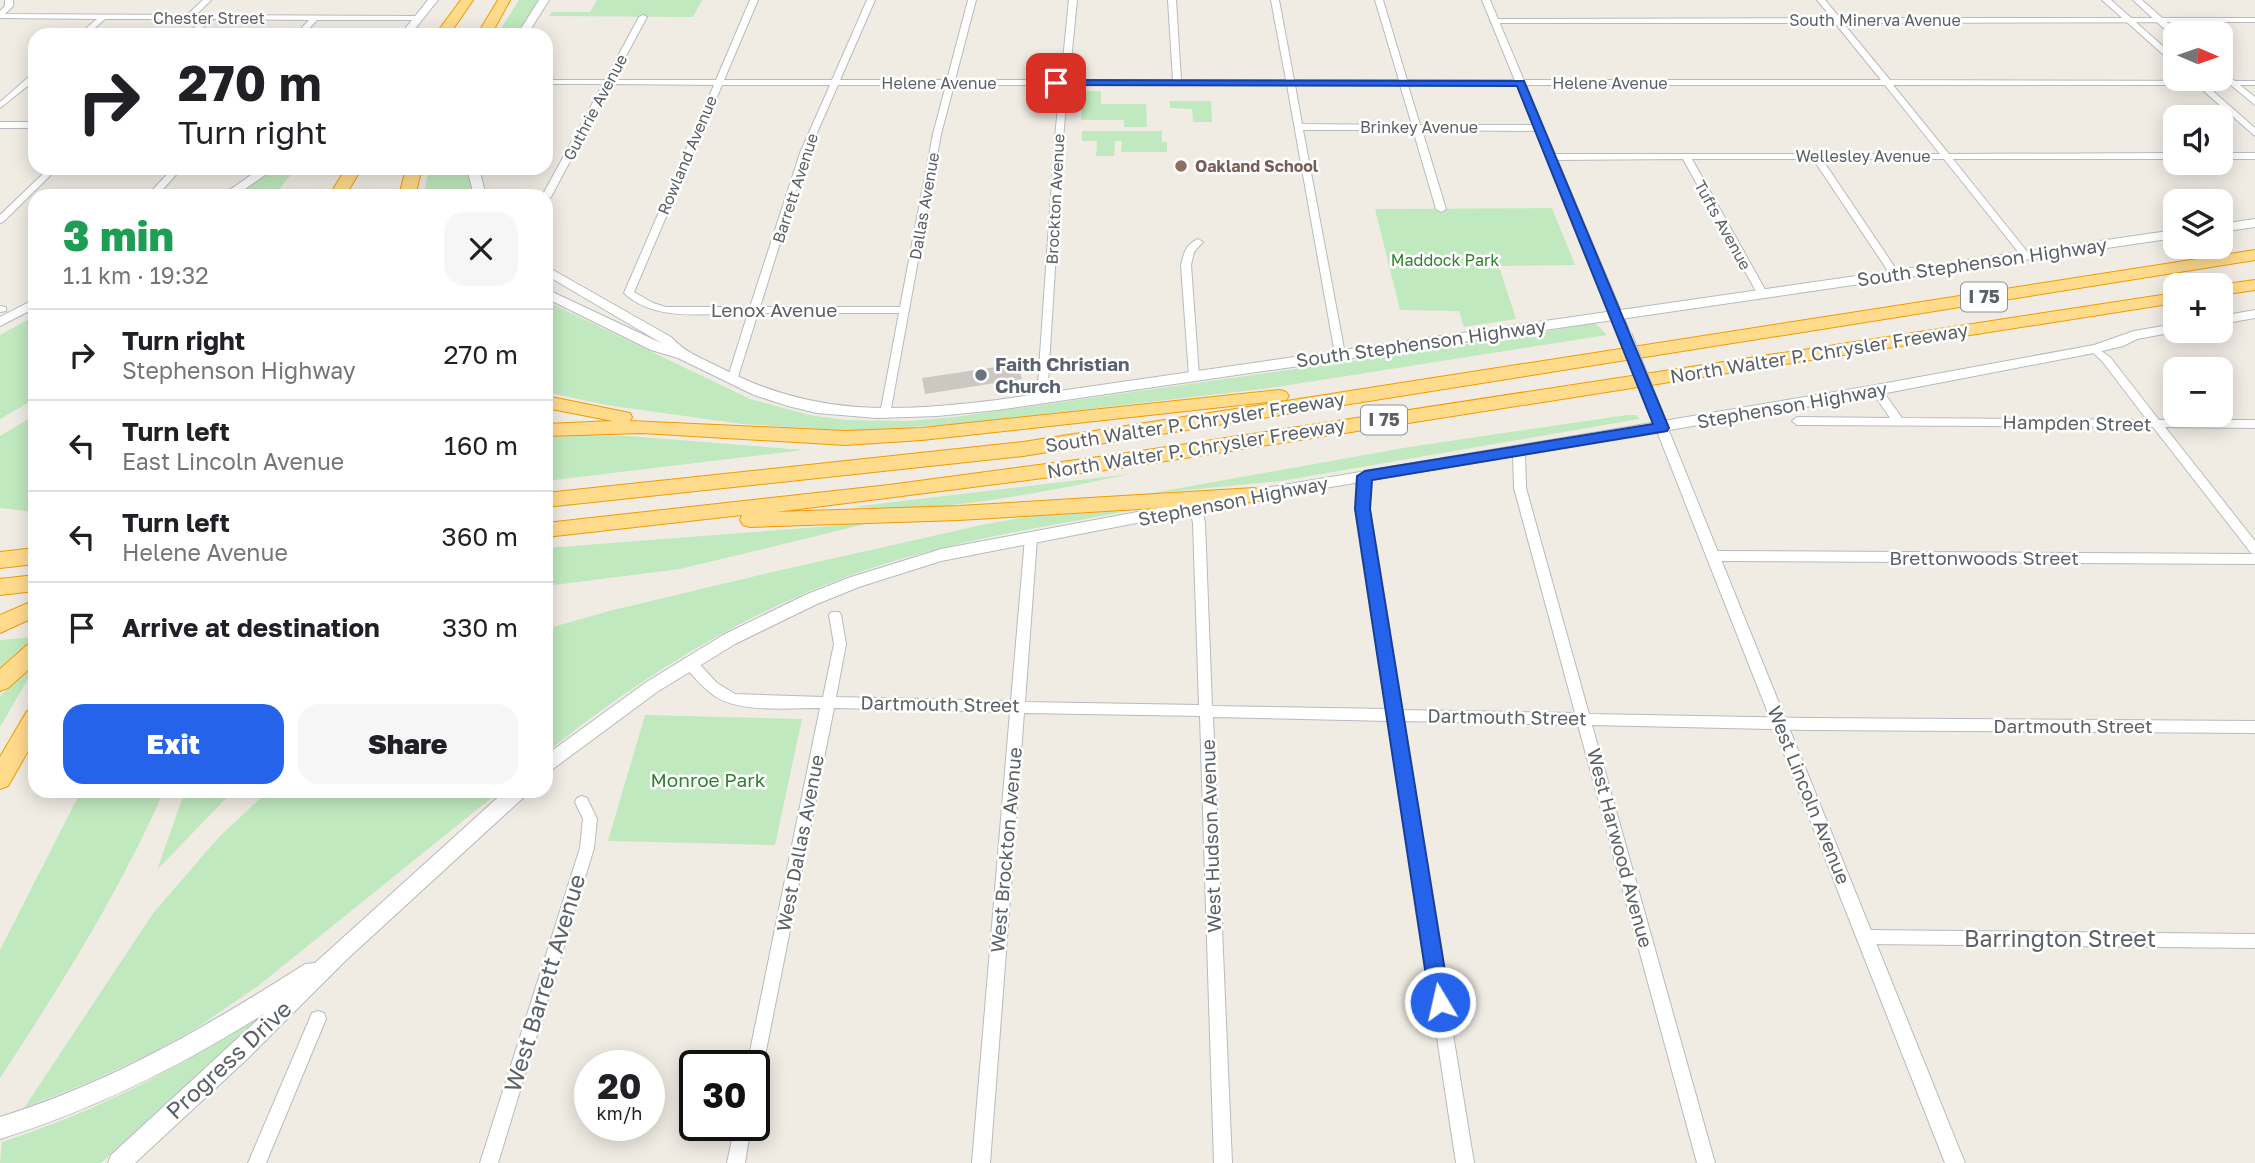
<!DOCTYPE html>
<html lang="en">
<head>
<meta charset="utf-8">
<style>
  :root { --surface:#fff; --page:#f6f6f6; --text:#202124; --muted:#757577; --line:#e0e0e0; --accent:#2563eb }
  body { margin:0; font-family:"Golos Text",sans-serif; background:var(--page); color:var(--text); height:100vh; display:flex; flex-direction:column; font-size:26px; white-space:nowrap }
  * { box-sizing:border-box; margin:0 }
  p { font-size:23px; color:var(--muted) }
  .icon { flex:none; width:38px; height:38px; fill:none; stroke:currentColor; stroke-width:2; stroke-linecap:round; stroke-linejoin:round }
  .map { position:relative; flex:1; overflow:hidden }
  .sheet { position:absolute; left:28px; top:189px; width:525px; height:609px; display:flex; flex-direction:column; background:var(--surface); border-radius:21px; box-shadow:0 4px 18px #0003 }
  .sheet>* { flex:none }
  .top-card { position:absolute; left:28px; top:28px; width:525px; height:147px; border-radius:21px; box-shadow:0 4px 18px #0003; background:#fff; color:var(--text); overflow:hidden }
  .needle { width:46px; rotate:92deg }
  .controls { position:absolute; left:2163px; top:21px; display:grid; gap:14px }
  .controls a { display:grid; place-items:center; width:70px; height:70px; border-radius:14px; background:var(--surface); box-shadow:0 4px 18px #0003; font-size:35px }
  .speed { position:absolute; left:574px; top:1050px; display:flex; gap:14px; font-size:35px; font-weight:700; text-align:center }
  .speed>* { display:grid; place-content:center; width:91px; height:91px; border-radius:50%; background:var(--surface); box-shadow:0 4px 18px #0003; line-height:1 }
  .speed small { font-size:18px; font-weight:400 }
  .speed .limit { border:4px solid #111; border-radius:10px; background:#fff; color:#111 }
  .pin { position:absolute; display:grid; place-items:center; width:60px; height:60px; color:#fff; margin:-30px; border-radius:14px; box-shadow:0 4px 10px #0006 }
  .me { position:absolute; width:77px; margin:-38px; rotate:351deg; stroke-linejoin:round; filter:drop-shadow(0 0 5px #0008) }
  .turn { display:flex; align-items:center; gap:24px; height:147px; padding:0 35px; font-size:32px }
  .turn .icon { width:91px; height:91px; stroke-width:2.5 }
  .turn b { display:block; font-size:49px; line-height:60px }
  .round { display:grid; place-items:center; flex:none; width:74px; height:74px; border-radius:21px; background:var(--page) }
  .summary { display:flex; align-items:center; justify-content:space-between; height:119px; padding:0 35px }
  h1 { font-size:42px; font-weight:800; line-height:52px; color:#1e9e55 }
  .cta { display:flex; gap:14px; margin-top:auto; padding:14px 35px }
  .cta a { flex:1; height:80px; border-radius:21px; background:var(--accent); color:#fff; font-size:28px; font-weight:800; line-height:80px; text-align:center }
  .cta a+a { background:var(--page); color:var(--text) }
  ul { padding:0; list-style:none }
  li { display:flex; align-items:center; gap:21px; height:91px; padding:0 35px; border-top:2px solid var(--line) }
  li div { flex:1 }
  li b { display:block; font-size:26px }
  li em { font-style:normal }
  .map>svg:first-child { display:block }
</style>
</head>
<body>
<div class="map">
<svg width="2255" height="1163" viewBox="0 0 2255 1163">
  <rect width="100%" height="100%" fill="#f0ece4"/>
  <g fill="#c1e9bf">
    <path d="M 519,0 L 538,0 L 516,35 L 497,35 Z"/>
    <path d="M 597,0 L 702,0 L 693,17 L 549,16 L 552,12 L 590,12 Z"/>
    <path d="M 1079,91 L 1101,91 L 1101,104 L 1146,104 L 1147,127 L 1124,127 L 1124,120 L 1081,120 L 1082,107 L 1075,107 L 1076,92 Z"/>
    <path d="M 1170,101 L 1211,101 L 1212,122 L 1193,122 L 1192,109 L 1170,108 Z"/>
    <path d="M 1082,131 L 1162,131 L 1162,142 L 1167,142 L 1167,152 L 1121,152 L 1122,141 L 1115,141 L 1114,156 L 1096,156 L 1097,141 L 1082,141 Z"/>
    <path d="M 275,168 L 296,168 L 274,196 L 234,196 Z"/>
    <path d="M 429,168 L 467,168 L 473,196 L 423,196 Z"/>
    <path d="M 1552,208 L 1575,265 L 1499,266 L 1516,319 L 1464,327 L 1459,311 L 1400,310 L 1375,209 Z"/>
    <path d="M 546,301 L 750,399 L 809,415 L 845,420 L 909,421 L 955,417 L 1366,359 L 1534,334 L 1594,322 L 1607,335 L 1263,389 L 957,424 L 857,431 L 742,424 L 606,405 L 546,392 Z"/>
    <path d="M 35,316 L 35,399 L 0,419 L 0,335 Z"/>
    <path d="M 35,415 L 35,512 L 0,508 L 0,436 Z"/>
    <path d="M 1627,415 L 1637,415 L 1639,419 L 1281,481 L 1147,494 L 1409,447 Z"/>
    <path d="M 577,435 L 628,436 L 804,450 L 546,481 L 546,438 Z"/>
    <path d="M 1130,474 C 1036,494 949,512 852,507 Z"/>
    <path d="M 1128,511 C 1044,527 959,540 878,566 C 756,605 645,673 546,753 L 546,629 L 609,611 L 777,571 L 986,524 L 1032,516 Z"/>
    <path d="M 870,523 L 680,569 L 546,586 L 546,548 Z"/>
    <path d="M 35,637 L 35,640 L 0,669 L 0,640 Z"/>
    <path d="M 35,665 L 35,667 L 0,727 L 0,696 Z"/>
    <path d="M 645,715 L 802,719 L 775,845 L 608,841 Z"/>
    <path d="M 81,791 L 164,791 C 120,891 60,987 0,1078 L 0,950 Z"/>
    <path d="M 185,791 L 233,791 L 157,870 Z"/>
    <path d="M 268,791 L 500,791 L 258,986 L 198,1027 L 152,1053 L 87,1083 L 24,1108 L 154,912 L 219,837 Z"/>
    <path d="M 275,1005 L 101,1163 L 0,1163 L 2,1142 C 106,1108 185,1065 275,1005 Z"/>
  </g>
  <path fill="#cbc7c1" d="M 1017,364 L 1022,379 L 925,394 L 922,378 Z"/>
  <g fill="none" stroke-linecap="round" stroke-linejoin="round">
    <g stroke="#b7babf" stroke-width="2">
      <g id="minor">
        <path d="M 5,0 L 13,0 L 13,6 L 5,14 L 187,15 L 203,0 L 211,0 L 196,15 L 419,16 L 423,18 L 419,20 L 317,20 L 303,35 L 295,35 L 309,20 L 212,19 L 195,35 L 187,35 L 203,19 L 105,19 L 87,35 L 78,35 L 97,19 L 0,18 L 0,11 L 5,6 Z"/>
        <path d="M 750,0 L 758,0 L 724,80 L 832,80 L 867,0 L 875,0 L 840,80 L 947,80 L 968,0 L 976,0 L 955,80 L 1061,80 L 1069,0 L 1077,0 L 1069,80 L 1173,80 L 1168,0 L 1176,0 L 1181,80 L 1286,80 L 1271,0 L 1279,0 L 1294,80 L 1399,80 L 1375,0 L 1383,0 L 1407,80 L 1881,80 L 1835,23 L 1494,23 L 1490,21 L 1494,19 L 1832,18 L 1817,0 L 1825,0 L 1840,18 L 2255,18 L 2255,22 L 1843,23 L 1890,80 L 2255,81 L 2255,85 L 1893,85 L 1949,154 L 2175,153 L 2175,159 L 1953,159 L 2029,254 L 2029,258 L 2023,258 L 1944,159 L 1822,159 L 1900,275 L 1895,278 L 1892,277 L 1813,159 L 1692,159 L 1767,293 L 1762,296 L 1757,293 L 1683,159 L 1551,160 L 1547,157 L 1551,154 L 1940,154 L 1885,85 L 1408,85 L 1420,125 L 1539,125 L 1543,128 L 1539,131 L 1422,130 L 1446,209 L 1441,212 L 1436,209 L 1413,130 L 1303,130 L 1345,354 L 1340,357 L 1335,354 L 1287,85 L 1068,85 L 1063,138 L 1047,398 L 1042,402 L 1037,398 L 1055,138 L 1060,85 L 954,85 L 941,134 L 890,414 L 885,418 L 880,414 L 899,313 L 758,313 L 737,380 L 732,383 L 727,380 L 748,313 C 708,313 656,323 624,293 L 714,85 L 611,84 L 551,197 L 546,200 L 546,196 L 542,196 L 603,84 L 546,84 L 546,80 L 605,80 L 639,17 L 643,15 L 647,17 L 613,80 L 716,80 ZM 722,85 L 830,85 L 800,153 L 750,307 L 666,307 L 653,303 L 634,292 ZM 838,85 L 946,85 L 933,134 L 900,307 L 760,307 L 808,153 ZM 1295,85 L 1400,85 L 1412,125 L 1302,124 Z"/>
        <path d="M 32,74 L 35,74 L 35,80 L 0,108 L 0,102 Z"/>
        <rect x="0" y="122" width="35" height="6"/>
        <rect x="2221" y="153" width="34" height="6"/>
        <path d="M 49,168 L 58,168 L 3,222 L 0,223 L 0,215 Z"/>
        <path d="M 173,168 L 182,168 L 157,196 L 147,196 Z"/>
        <path d="M 1198,239 L 1203,242 L 1194,252 L 1191,265 L 1199,376 L 1194,379 L 1189,376 L 1181,265 C 1184,253 1186,244 1198,239 Z"/>
        <path d="M 0,306 L 6,307 L 6,311 L 0,312 Z"/>
        <path d="M 2094,346 L 2110,357 L 2159,420 L 2255,420 L 2255,428 L 2165,427 L 2255,541 L 2255,564 L 1713,561 L 1707,556 L 1713,551 L 2255,554 L 2251,553 L 2153,427 L 1797,425 L 1792,421 L 1797,417 L 1890,418 L 1871,390 L 1876,386 L 1880,387 L 1902,418 L 2147,420 L 2102,361 L 2089,349 Z"/>
        <path d="M 1519,448 L 1525,452 L 1526,488 L 1589,714 L 1809,718 L 2255,721 L 2255,733 L 1809,730 L 1592,725 L 1715,1163 L 1697,1163 L 1578,725 L 1402,721 L 1474,1163 L 1456,1163 L 1389,721 L 1213,717 L 1232,1163 L 1214,1163 L 1200,716 L 1024,713 L 990,1163 L 972,1163 L 1010,712 L 834,708 L 762,1071 L 760,1077 L 754,1079 L 754,1066 L 747,1066 L 820,708 C 790,708 742,713 716,697 C 704,689 694,677 684,666 L 683,662 L 684,658 L 694,658 L 717,683 L 735,694 L 823,697 L 834,644 L 829,615 L 831,612 L 839,612 L 841,615 L 846,644 L 836,697 L 1011,701 L 1025,538 L 1031,534 L 1037,538 L 1025,702 L 1199,705 L 1193,523 L 1190,509 L 1196,505 L 1202,509 L 1205,523 L 1212,706 L 1387,709 L 1356,509 L 1359,476 L 1365,472 L 1371,476 L 1368,509 L 1400,710 L 1575,713 L 1514,488 L 1513,452 Z"/>
        <path d="M 582,796 L 587,798 L 597,819 L 594,848 L 498,1163 L 480,1163 L 580,848 L 583,819 L 575,802 L 577,798 Z"/>
        <path d="M 1866,930 L 2255,934 L 2255,948 L 1866,944 L 1861,942 L 1858,937 L 1861,932 Z"/>
        <path d="M 318,1011 L 324,1013 L 326,1019 L 266,1163 L 248,1163 L 312,1013 Z"/>
        <path d="M 735,1125 L 751,1125 L 745,1163 L 727,1163 Z"/>
      </g>
    </g>
    <g stroke="#b7babf" stroke-width="2">
      <g id="tertiary">
        <path d="M 1482,0 L 1490,0 L 1631,335 L 1629,338 L 1621,338 L 1619,335 Z"/>
        <path d="M 2102,0 L 2111,0 L 2175,57 L 2175,65 Z"/>
        <path d="M 2133,0 L 2142,0 L 2179,33 L 2175,33 L 2175,37 L 2172,36 Z"/>
        <path d="M 2221,70 L 2255,97 L 2255,105 L 2221,77 Z"/>
        <path d="M 2190,79 L 2199,79 L 2255,128 L 2255,136 Z"/>
        <path d="M 1657,412 L 1663,416 L 1965,1163 L 1945,1163 L 1651,416 Z"/>
      </g>
    </g>
    <g stroke="#b5babf" stroke-width="2">
      <g id="secondary">
        <path d="M 428,0 L 438,0 L 410,35 L 400,35 Z"/>
        <path d="M 539,0 L 549,0 L 527,35 L 517,35 Z"/>
        <path d="M 261,168 L 275,168 L 235,196 L 221,196 Z"/>
        <path d="M 467,168 L 479,168 L 486,196 L 474,196 Z"/>
        <path d="M 2255,219 L 2255,227 L 2221,232 L 2221,224 Z"/>
        <path d="M 2175,230 L 2175,238 L 997,410 L 937,416 L 877,418 L 817,413 L 788,406 L 754,395 L 678,358 L 651,350 L 546,298 L 546,289 L 663,344 L 546,275 L 546,266 L 671,337 C 686,353 699,357 719,367 C 813,417 895,412 997,400 Z"/>
        <path d="M 35,299 L 35,308 L 0,326 L 0,317 Z"/>
        <path d="M 2255,310 L 2255,318 L 2221,324 L 2221,316 Z"/>
        <path d="M 2175,324 L 2175,331 L 2180,331 L 2137,339 L 2123,346 L 2094,353 L 1876,395 L 1254,500 L 941,561 L 859,587 L 817,604 L 735,644 L 657,692 L 546,774 L 546,755 L 645,683 L 723,635 L 805,595 L 848,578 L 941,549 L 1254,490 L 1876,385 L 2094,345 L 2134,331 Z"/>
        <path d="M 505,791 L 527,791 L 524,797 L 345,961 L 246,1060 L 135,1163 L 108,1163 L 111,1155 L 265,1013 C 181,1066 95,1109 0,1139 L 0,1117 C 113,1082 206,1027 305,964 L 315,963 Z"/>
      </g>
    </g>
    <g stroke="#f49a00" stroke-width="2">
      <g id="motorway">
        <path d="M 461,0 L 473,0 L 449,35 L 435,35 Z"/>
        <path d="M 498,0 L 510,0 L 491,35 L 477,35 Z"/>
        <path d="M 346,168 L 362,168 L 345,196 L 329,196 Z"/>
        <path d="M 406,168 L 422,168 L 415,196 L 399,196 Z"/>
        <path d="M 2255,250 L 2255,260 L 1023,456 L 546,507 L 546,493 L 1023,442 Z"/>
        <path d="M 2255,280 L 2255,290 L 2221,295 L 2219,285 Z"/>
        <path d="M 2175,293 L 2175,303 L 1121,468 L 776,512 L 959,506 L 1254,488 L 1261,490 L 1264,495 L 1261,500 L 1254,502 L 959,520 L 750,527 L 743,525 L 740,520 L 742,515 L 546,537 L 546,523 L 889,485 L 1121,454 Z"/>
        <path d="M 1280,390 L 1286,392 L 1289,396 L 1286,400 L 922,440 L 846,445 L 642,433 L 546,436 L 546,424 L 613,421 L 546,408 L 546,396 L 630,413 L 632,417 L 630,421 L 846,431 L 922,428 Z"/>
        <path d="M 35,548 L 35,564 L 0,568 L 0,552 Z"/>
        <path d="M 35,575 L 35,591 L 0,595 L 0,579 Z"/>
        <path d="M 35,600 L 35,617 L 0,633 L 0,615 Z"/>
        <path d="M 35,642 L 35,664 L 8,688 L 0,691 L 0,669 L 27,645 Z"/>
        <path d="M 35,708 L 35,739 L 8,786 L 0,789 L 0,757 L 27,711 Z"/>
      </g>
    </g>
    <use href="#minor" fill="#fff" fill-rule="evenodd"/>
    <use href="#tertiary" fill="#fff" fill-rule="evenodd"/>
    <use href="#secondary" fill="#fff" fill-rule="evenodd"/>
    <use href="#motorway" fill="#ffdb8c" fill-rule="evenodd"/>
    <g stroke="#b7babf" stroke-width="15" stroke-linecap="butt">
      <path id="tertiary-bridge" d="M 1625,335 L 1657,416"/>
    </g>
    <use href="#tertiary-bridge" stroke="#fff" stroke-width="13"/>
  </g>
  <path fill="#2563eb" stroke="#184099" stroke-width="2" d="M 1056,80 L 1524,81 L 1669,428 L 1667,431 L 1372,480 L 1370,509 L 1450,1002 L 1447,1010 L 1440,1013 L 1433,1010 L 1430,1002 L 1355,509 L 1357,476 L 1365,471 L 1653,424 L 1517,86 L 1052,85 L 1052,81 Z"/>
  <circle fill="#8d6e63" stroke="#fff" stroke-width="2.5" cx="1181" cy="166" r="7"/>
  <circle fill="#6b7280" stroke="#fff" stroke-width="2.5" cx="981" cy="375" r="7"/>
  <g text-anchor="middle" stroke-width="5" stroke-linejoin="round" paint-order="stroke">
    <g font-size="16" fill="#5c6166" stroke="#fff">
      <text x="209" y="24">Chester Street</text>
      <text x="1875" y="26">South Minerva Avenue</text>
      <text x="939" y="89">Helene Avenue</text>
      <text x="1610" y="89">Helene Avenue</text>
      <text transform="translate(595 107) rotate(-62)" y="6">Guthrie Avenue</text>
      <text x="1419" y="133">Brinkey Avenue</text>
      <text transform="translate(687 155) rotate(-67)" y="6">Rowland Avenue</text>
      <text x="1863" y="162">Wellesley Avenue</text>
      <text transform="translate(795 188) rotate(-72)" y="6">Barrett Avenue</text>
      <text transform="translate(1055 199) rotate(-87)" y="6">Brockton Avenue</text>
      <text transform="translate(924 206) rotate(-80)" y="6">Dallas Avenue</text>
      <text transform="translate(1723 225) rotate(61)" y="6">Tufts Avenue</text>
    </g>
    <g font-size="16" font-weight="bold" fill="#785e54" stroke="#fff" text-anchor="start">
      <text x="1195" y="172">Oakland School</text>
    </g>
    <g font-size="16" fill="#2f832e" stroke="#fff">
      <text x="1445" y="266">Maddock Park</text>
    </g>
    <g fill="#fff" stroke="#8d9094" stroke-width="2">
      <rect x="1961" y="282.5" width="46" height="29" rx="5"/>
      <rect x="1361" y="405.5" width="46" height="29" rx="5"/>
    </g>
    <g font-size="18" font-weight="bold" fill="#5c6166">
      <text x="1984" y="303">I 75</text>
      <text x="1384" y="426">I 75</text>
    </g>
    <g font-size="19" fill="#5c6166" stroke="#fff">
      <text transform="translate(1982 262) rotate(-8)" y="7">South Stephenson Highway</text>
      <text x="774" y="317">Lenox Avenue</text>
      <text transform="translate(1421 343) rotate(-8)" y="7">South Stephenson Highway</text>
      <text transform="translate(1819 353) rotate(-9)" y="7">North Walter P. Chrysler Freeway</text>
      <text transform="translate(1792 405) rotate(-10)" y="7">Stephenson Highway</text>
      <text transform="translate(1195 422) rotate(-9)" y="7">South Walter P. Chrysler Freeway</text>
      <text transform="translate(2077 423) rotate(1)" y="7">Hampden Street</text>
      <text transform="translate(1196 448) rotate(-9)" y="7">North Walter P. Chrysler Freeway</text>
      <text transform="translate(1233 501) rotate(-11)" y="7">Stephenson Highway</text>
      <text x="1984" y="565">Brettonwoods Street</text>
      <text transform="translate(940 704) rotate(1)" y="7">Dartmouth Street</text>
      <text transform="translate(1507 717) rotate(1)" y="7">Dartmouth Street</text>
      <text x="2073" y="733">Dartmouth Street</text>
      <text transform="translate(1809 795) rotate(68)" y="7">West Lincoln Avenue</text>
      <text transform="translate(1211 836) rotate(-92)" y="7">West Hudson Avenue</text>
      <text transform="translate(800 843) rotate(-79)" y="7">West Dallas Avenue</text>
      <text transform="translate(1620 848) rotate(75)" y="7">West Harwood Avenue</text>
      <text transform="translate(1006 850) rotate(-85)" y="7">West Brockton Avenue</text>
    </g>
    <g font-size="19" font-weight="bold" fill="#5b616d" stroke="#fff" text-anchor="start">
      <text x="995" y="371">Faith Christian<tspan x="995" dy="22">Church</tspan></text>
    </g>
    <g font-size="19" fill="#2f832e" stroke="#fff">
      <text x="708" y="787">Monroe Park</text>
    </g>
    <g font-size="23" fill="#5c6166" stroke="#fff">
      <text x="2060" y="947">Barrington Street</text>
      <text transform="translate(545 983) rotate(-73)" y="8">West Barrett Avenue</text>
      <text transform="translate(229 1060) rotate(-43)" y="8">Progress Drive</text>
    </g>
  </g>
</svg>
<div class="controls">
<a><svg class="needle" viewBox="-14 -14 28 28"><path d="M0-13l5 13h-10z" fill="#e53935"/><path d="M0 13l5-13h-10z" fill="#757577"/></svg></a>
<a><svg class="icon" aria-label="sound" viewBox="0 0 24 24"><path d="M4 9h4l5-4v14l-5-4H4zM17 9q2 3 0 6"/></svg></a>
<a><svg class="icon" aria-label="layers" viewBox="0 0 24 24"><path d="M12 4l9 5-9 5-9-5zM3 14l9 5 9-5"/></svg></a>
<a>+</a>
<a>−</a>
</div>
<div class="speed"><div>20<small>km/h</small></div><div class="limit">30</div></div>
<div class="pin" style="left:1056px;top:83px;background:#d93025"><svg class="icon" aria-label="arrive" viewBox="0 0 24 24"><path d="M6 21V4h12l-3 4 3 4H6"/></svg></div>
<svg class="me" style="left:1440px;top:1002px" viewBox="-20 -20 40 40"><circle r="17" fill="#2563eb" stroke="#fff" stroke-width="3"/><path d="M0-11L8 9 0 5-8 9z" fill="#fff"/></svg>
<div class="top-card">
<div class="turn"><svg class="icon" aria-label="right" viewBox="0 0 24 24"><path d="M7 20v-9h11M14 6l5 5-5 5"/></svg><div><b>270 m</b>Turn right</div></div>
</div>
<section class="sheet">
<div class="summary"><div><h1>3 min</h1><p>1.1 km · 19:32</p></div><a class="round"><svg class="icon" aria-label="close" viewBox="0 0 24 24"><path d="M6 6l12 12M18 6L6 18"/></svg></a></div>
<ul>
<li><svg class="icon" aria-label="right" viewBox="0 0 24 24"><path d="M7 20v-9h11M14 6l5 5-5 5"/></svg><div><b>Turn right</b><p>Stephenson Highway</p></div><em>270 m</em></li>
<li><svg class="icon" aria-label="left" viewBox="0 0 24 24"><path d="M17 20v-9H6M10 6l-5 5 5 5"/></svg><div><b>Turn left</b><p>East Lincoln Avenue</p></div><em>160 m</em></li>
<li><svg class="icon" aria-label="left" viewBox="0 0 24 24"><path d="M17 20v-9H6M10 6l-5 5 5 5"/></svg><div><b>Turn left</b><p>Helene Avenue</p></div><em>360 m</em></li>
<li><svg class="icon" aria-label="arrive" viewBox="0 0 24 24"><path d="M6 21V4h12l-3 4 3 4H6"/></svg><div><b>Arrive at destination</b></div><em>330 m</em></li>
</ul>
<div class="cta"><a>Exit</a><a>Share</a></div>
</section>
</div>
</body>
</html>
